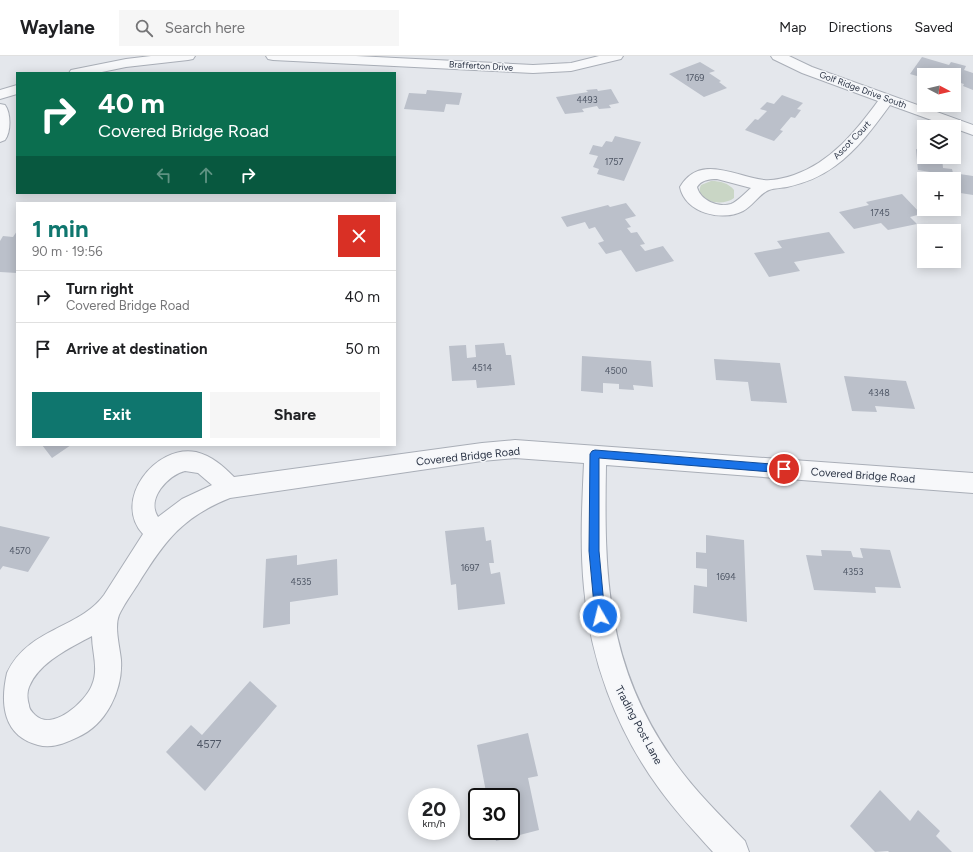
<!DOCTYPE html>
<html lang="en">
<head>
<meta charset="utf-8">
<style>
  :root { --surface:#fff; --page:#f6f6f6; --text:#202124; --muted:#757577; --line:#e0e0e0; --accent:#0f766e }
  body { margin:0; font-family:Figtree,sans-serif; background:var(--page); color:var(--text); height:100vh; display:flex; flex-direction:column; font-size:15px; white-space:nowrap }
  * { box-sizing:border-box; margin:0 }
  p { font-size:13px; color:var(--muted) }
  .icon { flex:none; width:22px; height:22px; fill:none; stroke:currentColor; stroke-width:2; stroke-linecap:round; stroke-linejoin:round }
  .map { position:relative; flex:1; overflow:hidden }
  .side { position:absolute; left:16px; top:146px; width:380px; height:244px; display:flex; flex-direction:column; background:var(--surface); border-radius:0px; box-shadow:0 2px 10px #0003 }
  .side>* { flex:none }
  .guide { position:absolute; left:16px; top:16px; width:380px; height:122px; border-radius:0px; box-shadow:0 2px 10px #0003; background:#0b6e4f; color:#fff; overflow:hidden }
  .needle { width:26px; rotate:97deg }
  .tools { position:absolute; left:917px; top:12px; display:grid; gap:8px }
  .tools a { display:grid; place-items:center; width:44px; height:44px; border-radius:0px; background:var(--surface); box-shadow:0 2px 10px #0003; font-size:20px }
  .speed { position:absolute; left:408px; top:732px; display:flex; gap:8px; font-size:20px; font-weight:700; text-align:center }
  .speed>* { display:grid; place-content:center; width:52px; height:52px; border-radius:50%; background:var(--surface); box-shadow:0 2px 10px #0003; line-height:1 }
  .speed small { font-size:10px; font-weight:400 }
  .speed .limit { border:2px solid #111; border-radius:6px; background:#fff; color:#111 }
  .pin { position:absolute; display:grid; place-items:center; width:34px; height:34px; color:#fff; margin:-17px; border:2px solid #fff; border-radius:50%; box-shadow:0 1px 4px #0007 }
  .me { position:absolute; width:44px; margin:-22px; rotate:352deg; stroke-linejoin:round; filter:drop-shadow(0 0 3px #0008) }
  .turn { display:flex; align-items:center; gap:14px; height:84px; padding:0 16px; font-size:18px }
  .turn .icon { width:52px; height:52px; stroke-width:2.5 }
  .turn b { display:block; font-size:28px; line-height:34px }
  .lanes { display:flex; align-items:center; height:38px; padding:0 16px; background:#0003; justify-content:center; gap:20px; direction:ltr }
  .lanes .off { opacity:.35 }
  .round { display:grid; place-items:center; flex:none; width:42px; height:42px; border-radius:0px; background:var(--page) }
  .headline { display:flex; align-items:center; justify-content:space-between; height:68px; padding:0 16px }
  h1 { font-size:24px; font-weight:700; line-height:30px; color:var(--accent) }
  .button { display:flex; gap:8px; margin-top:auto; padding:8px 16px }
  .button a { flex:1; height:46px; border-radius:0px; background:var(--accent); color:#fff; font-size:16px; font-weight:700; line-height:46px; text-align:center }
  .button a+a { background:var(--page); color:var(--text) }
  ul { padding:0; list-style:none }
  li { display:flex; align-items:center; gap:12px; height:52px; padding:0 16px; border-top:1px solid var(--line) }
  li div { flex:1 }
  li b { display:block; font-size:15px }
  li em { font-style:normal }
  header { display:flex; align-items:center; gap:24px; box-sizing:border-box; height:56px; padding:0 20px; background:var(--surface); border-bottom:1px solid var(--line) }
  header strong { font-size:19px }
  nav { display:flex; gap:22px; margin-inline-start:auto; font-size:14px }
  .search { width:280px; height:36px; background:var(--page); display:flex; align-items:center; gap:10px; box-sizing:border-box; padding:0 14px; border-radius:0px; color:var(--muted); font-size:15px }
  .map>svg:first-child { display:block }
</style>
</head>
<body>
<header>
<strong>Waylane</strong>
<div class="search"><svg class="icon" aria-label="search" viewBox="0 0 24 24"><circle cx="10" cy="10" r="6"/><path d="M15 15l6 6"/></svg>Search here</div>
<nav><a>Map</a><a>Directions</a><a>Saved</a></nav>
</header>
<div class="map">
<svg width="973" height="796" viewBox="0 0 973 796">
  <rect width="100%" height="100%" fill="#e4e7ec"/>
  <path fill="#c9d6c5" d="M 711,125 C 721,125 728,127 734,134 L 734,142 C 723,151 693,146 701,129 Z"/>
  <g fill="#bbc0ca">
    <path d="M 922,1 L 949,9 L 951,6 L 966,10 L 964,14 L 973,17 L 973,34 L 963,30 L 964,28 L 954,25 L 954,19 L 936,19 L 929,17 L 928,19 L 924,19 L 924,22 L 910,18 Z"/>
    <path d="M 700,6 L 715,15 L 709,17 L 721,25 L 719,26 L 727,32 L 704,41 L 669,18 Z"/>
    <path d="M 597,33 L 598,35 L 611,33 L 619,47 L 609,49 L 611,52 L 599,53 L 597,50 L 582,53 L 584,56 L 565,58 L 556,41 L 588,36 L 586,34 Z"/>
    <path d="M 427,34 L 462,37 L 459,49 L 446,48 L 444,56 L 404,53 L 409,37 L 426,38 Z"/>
    <path d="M 782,39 L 803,47 L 797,53 L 801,54 L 795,62 L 791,61 L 780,74 L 783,75 L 774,85 L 745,74 L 755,63 L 758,64 L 767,55 L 760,53 L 767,46 L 774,48 Z"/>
    <path d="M 615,80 L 641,86 L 624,125 L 597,118 L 599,113 L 593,111 L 598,100 L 589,98 L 593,89 L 602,91 L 606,85 L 612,86 Z"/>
    <path d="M 916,93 L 924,95 L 924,101 L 942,101 L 943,112 L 952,113 L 953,117 L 973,120 L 973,139 L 954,136 L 954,123 L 931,123 L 930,116 L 918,114 Z"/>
    <path d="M 902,138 L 921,158 L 910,161 L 917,168 L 888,174 L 881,167 L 854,173 L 839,156 L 869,149 L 866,146 Z"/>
    <path d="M 626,147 L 636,160 L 625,163 L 631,171 L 627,172 L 631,177 L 637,176 L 645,188 L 640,189 L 645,195 L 663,190 L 674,205 L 636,216 L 621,194 L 606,198 L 598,187 L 604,185 L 595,171 L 589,173 L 585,166 L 567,171 L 561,161 L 608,149 L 610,151 Z"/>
    <path d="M 17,175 L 17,217 L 0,216 L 0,185 L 3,180 L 13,181 Z"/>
    <path d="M 829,176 L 845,197 L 794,206 L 800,215 L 769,221 L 754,197 L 782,192 L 777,185 Z"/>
    <path d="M 504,287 L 506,299 L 511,299 L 515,329 L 477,332 L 476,324 L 452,325 L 449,290 L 466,289 L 467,302 L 476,301 L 475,289 Z"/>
    <path d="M 582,300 L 651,305 L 653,331 L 633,329 L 634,334 L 619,333 L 619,328 L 603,327 L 603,337 L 581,335 Z"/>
    <path d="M 714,303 L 780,307 L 787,347 L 751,345 L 748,326 L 716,324 Z"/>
    <path d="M 844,320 L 906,325 L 915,353 L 875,350 L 877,356 L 852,355 Z"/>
    <path d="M 42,389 L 71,389 L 52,402 Z"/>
    <path d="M 0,470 L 50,481 L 28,516 L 3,510 L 0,514 Z"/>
    <path d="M 484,471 L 486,485 L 491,484 L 494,507 L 489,507 L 491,518 L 500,516 L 505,548 L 458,554 L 456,528 L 451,529 L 445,475 Z"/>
    <path d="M 706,479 L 744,484 L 747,566 L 693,557 L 694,529 L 707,531 L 707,513 L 696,512 L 696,496 L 706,497 Z"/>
    <path d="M 860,492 L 890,494 L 901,532 L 875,531 L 876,537 L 814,534 L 806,499 L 822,500 L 821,494 L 851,495 L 853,501 L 863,502 Z"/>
    <path d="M 297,499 L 297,509 L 337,503 L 338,539 L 290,546 L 290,568 L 263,572 L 266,503 Z"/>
    <path d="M 250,625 L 277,650 L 205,735 L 166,696 L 191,669 L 202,679 Z"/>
    <path d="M 528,677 L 538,720 L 528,722 L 539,774 L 496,785 L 494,775 L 511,775 L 511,741 L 487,741 L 477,689 Z"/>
    <path d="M 880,734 L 910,765 L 918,754 L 940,775 L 936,780 L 952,796 L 889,796 L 888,795 L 875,796 L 850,770 Z"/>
  </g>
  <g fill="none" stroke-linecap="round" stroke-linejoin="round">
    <g stroke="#a9aeb7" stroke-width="2">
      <g id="minor">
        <path d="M 151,0 L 195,0 L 193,3 L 188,4 L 126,11 L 97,17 L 69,17 L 71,14 L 126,3 Z"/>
        <path d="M 266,0 L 356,0 L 533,9 L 571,7 L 599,0 L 623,0 L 621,3 L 571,15 L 533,17 L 273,4 L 268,3 Z"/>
        <path d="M 771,0 L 789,0 L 812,11 L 973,69 L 973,79 L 890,49 C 874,71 857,94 835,110 C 820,121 805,127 787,131 C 782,132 775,132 769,134 C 759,138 753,150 743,155 C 722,166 685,157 680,131 C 700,97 736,121 764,124 C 773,125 785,122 794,119 C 831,106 856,75 878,45 L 802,17 L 773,3 ZM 717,123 L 751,132 C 745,137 738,145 731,148 C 718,152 700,144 697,131 C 701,124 709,123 717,123 Z"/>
        <path d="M 17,29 L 17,38 L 0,43 L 0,34 Z"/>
        <path d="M 0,48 L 5,49 C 11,57 11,76 5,84 L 0,86 Z"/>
        <path d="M 515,384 L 973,417 L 973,437 L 606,409 C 604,519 606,607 671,701 C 692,732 719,758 745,785 L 749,796 L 713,796 C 694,775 675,755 658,731 C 616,673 590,603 584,532 C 580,491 582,449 584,407 L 515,402 L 482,405 L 230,442 C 182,461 164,486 138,528 C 132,537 123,550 119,559 C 114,571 120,592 121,604 C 123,634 106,669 78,681 C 65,687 52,693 38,689 C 3,680 0,648 7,617 C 28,572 79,573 104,539 L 143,478 C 112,445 155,388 196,396 C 212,400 223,410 234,421 L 482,387 ZM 185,415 L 198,417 L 212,429 L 182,443 L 158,461 C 146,443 168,419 185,415 ZM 92,580 C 92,596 99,613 92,629 C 86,645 53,676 35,659 C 32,656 29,653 29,649 C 27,643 27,636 29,631 C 39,606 70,592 92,580 Z"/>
      </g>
    </g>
    <use href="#minor" fill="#f7f8fa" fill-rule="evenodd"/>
  </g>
  <path fill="#1a73e8" stroke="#114b97" d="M 595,394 L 784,409 L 787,410 L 789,413 L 787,415 L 784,417 L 599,402 L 599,495 L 605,560 L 604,564 L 600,565 L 596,564 L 595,560 L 589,495 L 590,398 L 592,395 Z"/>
  <g text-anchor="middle" stroke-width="3" stroke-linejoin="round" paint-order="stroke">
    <g font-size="9" fill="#2b3445" stroke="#f4f6f9">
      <text transform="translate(481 10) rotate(3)" y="3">Brafferton Drive</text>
      <text transform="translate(863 34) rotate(20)" y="3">Golf Ridge Drive South</text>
      <text transform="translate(852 84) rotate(-46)" y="3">Ascot Court</text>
    </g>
    <g font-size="9" fill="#4f5766">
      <text x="695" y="25">1769</text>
      <text x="587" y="47">4493</text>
      <text x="614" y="109">1757</text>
      <text x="880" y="160">1745</text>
      <text x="482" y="315">4514</text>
      <text x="616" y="318">4500</text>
      <text x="879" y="340">4348</text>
      <text x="20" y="498">4570</text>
      <text x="470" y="515">1697</text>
      <text x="853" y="519">4353</text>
      <text x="726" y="524">1694</text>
      <text x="301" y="529">4535</text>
    </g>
    <g font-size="11" fill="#2b3445" stroke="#f4f6f9">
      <text transform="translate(468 400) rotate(-6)" y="4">Covered Bridge Road</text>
      <text transform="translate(863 419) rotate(4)" y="4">Covered Bridge Road</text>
      <text transform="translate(639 669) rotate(62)" y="4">Trading Post Lane</text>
    </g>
    <g font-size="11" fill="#4f5766">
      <text x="209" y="692">4577</text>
    </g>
  </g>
</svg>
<div class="tools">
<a><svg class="needle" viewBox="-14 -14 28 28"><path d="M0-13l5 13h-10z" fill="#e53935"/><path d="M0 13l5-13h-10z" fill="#757577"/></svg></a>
<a><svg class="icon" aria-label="layers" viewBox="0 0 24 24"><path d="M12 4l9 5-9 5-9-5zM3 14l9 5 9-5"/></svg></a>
<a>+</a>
<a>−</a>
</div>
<div class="speed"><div>20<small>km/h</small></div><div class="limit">30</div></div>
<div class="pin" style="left:784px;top:413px;background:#d93025"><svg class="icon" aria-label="arrive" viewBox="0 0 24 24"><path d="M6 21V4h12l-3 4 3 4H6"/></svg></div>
<svg class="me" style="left:600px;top:560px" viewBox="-20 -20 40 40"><circle r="17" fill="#1a73e8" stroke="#fff" stroke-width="3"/><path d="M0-11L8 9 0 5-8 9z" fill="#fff"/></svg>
<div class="guide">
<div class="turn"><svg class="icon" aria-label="right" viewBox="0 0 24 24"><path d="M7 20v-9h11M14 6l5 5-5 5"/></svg><div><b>40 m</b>Covered Bridge Road</div></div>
<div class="lanes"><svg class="icon off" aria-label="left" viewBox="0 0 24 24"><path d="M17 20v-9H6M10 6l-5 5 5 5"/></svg><svg class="icon off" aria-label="ahead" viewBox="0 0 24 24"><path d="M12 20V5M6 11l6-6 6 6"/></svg><svg class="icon" aria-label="right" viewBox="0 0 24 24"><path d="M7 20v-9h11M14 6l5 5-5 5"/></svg></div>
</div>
<section class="side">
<div class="headline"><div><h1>1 min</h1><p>90 m · 19:56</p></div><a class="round" style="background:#d93025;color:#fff"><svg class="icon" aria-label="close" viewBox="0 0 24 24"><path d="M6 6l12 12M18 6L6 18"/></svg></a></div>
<ul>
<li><svg class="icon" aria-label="right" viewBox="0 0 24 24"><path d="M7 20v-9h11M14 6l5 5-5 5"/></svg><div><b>Turn right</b><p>Covered Bridge Road</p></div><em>40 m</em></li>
<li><svg class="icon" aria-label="arrive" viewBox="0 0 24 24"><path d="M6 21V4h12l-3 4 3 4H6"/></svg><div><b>Arrive at destination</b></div><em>50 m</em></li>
</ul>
<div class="button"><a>Exit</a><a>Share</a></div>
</section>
</div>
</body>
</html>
